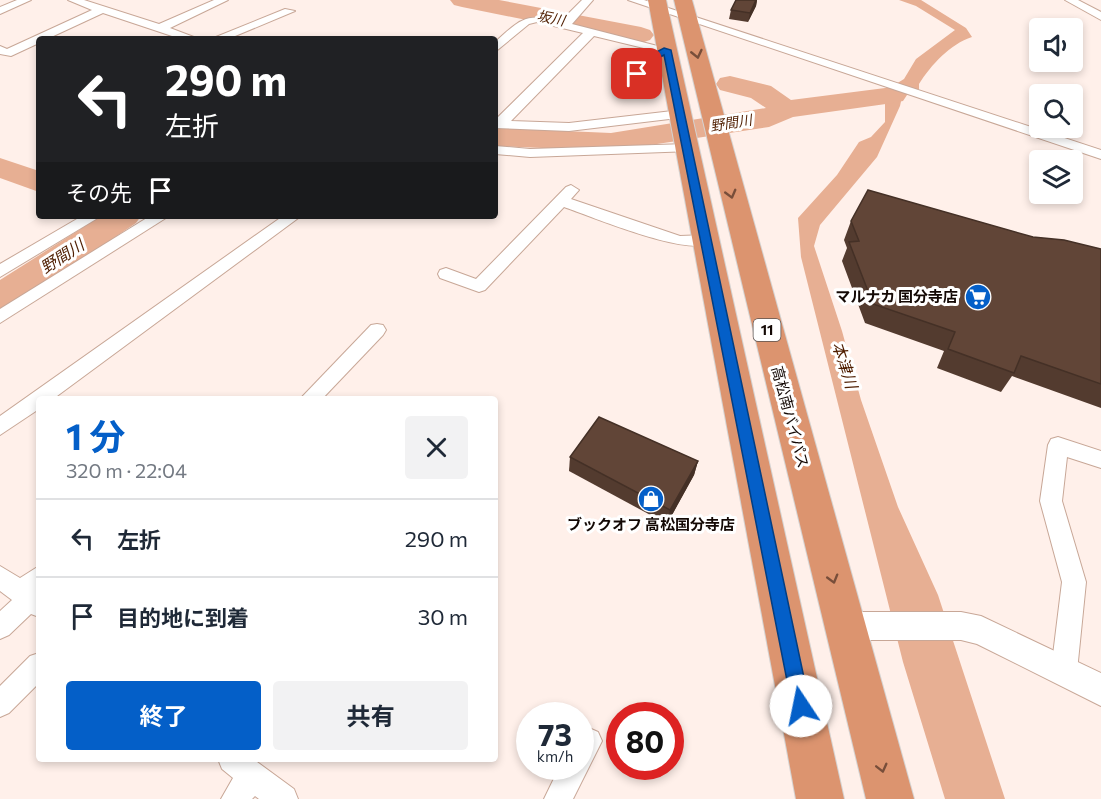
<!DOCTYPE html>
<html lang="ja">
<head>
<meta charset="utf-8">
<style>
  :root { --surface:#fff; --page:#f2f2f3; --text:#1f2937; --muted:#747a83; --line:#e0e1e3; --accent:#045fc8 }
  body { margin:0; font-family:Commissioner,"Noto Sans JP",sans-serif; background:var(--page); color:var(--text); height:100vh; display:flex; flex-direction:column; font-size:22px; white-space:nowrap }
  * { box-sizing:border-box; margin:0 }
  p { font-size:20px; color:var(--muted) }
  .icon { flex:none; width:33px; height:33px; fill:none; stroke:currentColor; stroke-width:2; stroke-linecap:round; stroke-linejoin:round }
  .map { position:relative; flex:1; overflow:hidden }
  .drawer { position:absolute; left:36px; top:396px; width:462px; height:366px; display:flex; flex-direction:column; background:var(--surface); border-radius:6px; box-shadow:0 3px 9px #0003 }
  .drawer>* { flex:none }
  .banner { position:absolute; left:36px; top:36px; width:462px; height:183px; border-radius:6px; box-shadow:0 3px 9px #0003; background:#202124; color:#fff; overflow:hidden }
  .controls { position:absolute; left:1029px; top:18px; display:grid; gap:12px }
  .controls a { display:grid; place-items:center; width:54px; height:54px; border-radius:6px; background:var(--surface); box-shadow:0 3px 9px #0003; font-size:30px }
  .speed { position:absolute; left:516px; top:702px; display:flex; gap:12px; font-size:30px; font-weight:700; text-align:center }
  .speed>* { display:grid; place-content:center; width:78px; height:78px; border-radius:50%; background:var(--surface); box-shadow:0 3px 9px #0003; line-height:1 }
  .speed small { font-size:15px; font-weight:400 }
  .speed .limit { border:9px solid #d22; background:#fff; color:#111 }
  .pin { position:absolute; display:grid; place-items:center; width:51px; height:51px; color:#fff; margin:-26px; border-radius:12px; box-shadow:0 3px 9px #0006 }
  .me { position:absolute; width:66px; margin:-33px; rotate:349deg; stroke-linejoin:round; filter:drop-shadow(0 0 4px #0008) }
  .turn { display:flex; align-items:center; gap:21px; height:126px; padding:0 30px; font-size:27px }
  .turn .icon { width:78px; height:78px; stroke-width:2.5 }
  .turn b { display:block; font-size:42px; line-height:51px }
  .then { display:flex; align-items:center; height:57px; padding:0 30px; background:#0003; gap:12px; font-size:22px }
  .round { display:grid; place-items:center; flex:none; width:63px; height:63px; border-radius:6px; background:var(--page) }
  .summary { display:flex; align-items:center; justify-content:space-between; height:102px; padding:0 30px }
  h1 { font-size:36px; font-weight:700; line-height:45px; color:var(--accent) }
  .primary-button { display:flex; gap:12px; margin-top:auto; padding:12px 30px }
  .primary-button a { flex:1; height:69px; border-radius:6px; background:var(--accent); color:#fff; font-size:24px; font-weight:700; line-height:69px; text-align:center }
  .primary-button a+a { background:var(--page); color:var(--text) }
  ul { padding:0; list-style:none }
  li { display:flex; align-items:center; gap:18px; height:78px; padding:0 30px; border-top:2px solid var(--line) }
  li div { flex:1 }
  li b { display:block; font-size:22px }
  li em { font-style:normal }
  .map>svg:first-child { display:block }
</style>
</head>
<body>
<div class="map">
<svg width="1101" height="799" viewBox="0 0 1101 799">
  <rect width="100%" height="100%" fill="#fff0ea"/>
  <path fill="#e7af93" d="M 899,0 L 921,0 L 966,28 L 972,37 C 950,44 931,65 919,84 L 919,89 L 902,97 L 900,106 L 877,157 L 820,225 L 814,246 L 842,331 L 861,400 L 898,507 L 938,595 L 1005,799 L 945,799 L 903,662 L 801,257 L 798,218 L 837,175 L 859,142 L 871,137 L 885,122 L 885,101 L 878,95 L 904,79 L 916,59 L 955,30 L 916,6 Z"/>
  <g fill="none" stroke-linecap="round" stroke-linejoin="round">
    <g fill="#e7af93" fill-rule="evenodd">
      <path d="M 450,0 L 499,0 L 641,27 L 650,30 L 654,35 L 650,40 L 641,43 L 462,7 L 454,5 Z"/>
      <path d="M 730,76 L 771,86 L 791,100 L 893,87 L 903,89 L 907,95 L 903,101 L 893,103 L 793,117 L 769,127 L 611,151 L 495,146 L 495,128 L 611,133 L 766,108 L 751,98 L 720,90 L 716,84 L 720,78 Z"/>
      <path d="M 0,158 L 39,171 L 39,192 L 0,178 Z"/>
      <path d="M 101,216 L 141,216 L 136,223 L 13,306 L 0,310 L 0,280 Z"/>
    </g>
    <g stroke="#c8a797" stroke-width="2">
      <g id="minor">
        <path d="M 17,0 L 31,0 L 0,14 L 0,7 Z"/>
        <path d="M 68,0 L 84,0 L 159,24 L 214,0 L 228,0 L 170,28 L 199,39 L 181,39 L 103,13 L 47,39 L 39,39 L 39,43 L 11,56 L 0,54 L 0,46 L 7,49 L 92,10 Z"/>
        <path d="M 582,0 L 593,0 L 572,24 L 673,50 L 654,62 L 629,91 L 619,91 L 619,85 L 646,56 L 656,51 L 594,36 L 511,121 L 569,123 L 681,110 L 688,114 L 686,117 L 569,131 L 495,128 L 495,120 L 583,33 L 537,22 L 529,24 L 495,52 L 495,42 C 522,18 525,13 561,21 Z"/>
        <path d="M 628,0 L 644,0 L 1101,150 L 1101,159 Z"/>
        <path d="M 1065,0 L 1078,0 L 1101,12 L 1101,20 Z"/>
        <path d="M 285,9 L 295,11 L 228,39 L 211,39 Z"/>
        <path d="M 687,144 L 694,148 L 692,151 L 530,157 L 495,154 L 495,146 L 530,149 Z"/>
        <path d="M 571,185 L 579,190 L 571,199 L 680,236 L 706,235 L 714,240 C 698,262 588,215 564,207 L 485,290 L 479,292 L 440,278 L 438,274 L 440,270 L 446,268 L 476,279 L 566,187 Z"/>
        <path d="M 82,216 L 101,216 L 0,277 L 0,264 Z"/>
        <path d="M 150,216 L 169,216 L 0,323 L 0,309 Z"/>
        <path d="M 283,216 L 301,216 L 53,399 L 39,399 L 39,409 L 0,435 L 0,416 Z"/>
        <path d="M 377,324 L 383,325 L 386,330 L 383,335 L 322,399 L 300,399 L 371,325 Z"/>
        <path d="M 1058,437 L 1101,451 L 1101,468 L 1067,457 L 1062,501 L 1086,582 L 1077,671 L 1073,680 L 1064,684 L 1055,680 L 1051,671 L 1062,582 L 1040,501 L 1048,445 L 1051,439 Z"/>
        <path d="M 0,566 L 20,578 L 39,566 L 39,617 L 31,614 L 9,635 L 0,639 L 0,611 L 12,600 L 0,591 Z"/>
        <path d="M 39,653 L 39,683 L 9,713 L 0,717 L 0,686 L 30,656 Z"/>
        <path d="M 589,728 L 598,732 L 602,741 L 573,799 L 544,799 L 560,766 L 580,766 L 580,731 Z"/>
        <path d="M 218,759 L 253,759 L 294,789 L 298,799 L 259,799 L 255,796 L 252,799 L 221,799 L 233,778 L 222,769 Z"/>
      </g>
    </g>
    <g stroke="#c8a797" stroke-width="2">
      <path id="tertiary" d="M 847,612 L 961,612 L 981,616 L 1101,673 L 1101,706 L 977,644 L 961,640 L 847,640 L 836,636 L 832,626 L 836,616 Z"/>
    </g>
    <g stroke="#d5d3d2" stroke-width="2">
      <g id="trunk">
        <path d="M 648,0 L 666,0 L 844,799 L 796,799 Z"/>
        <path d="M 674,0 L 692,0 L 914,799 L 866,799 Z"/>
      </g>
    </g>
    <use href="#minor" fill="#fff" fill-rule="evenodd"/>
    <use href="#tertiary" fill="#fff" fill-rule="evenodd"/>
    <use href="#trunk" fill="#dc946f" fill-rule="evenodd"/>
  </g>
  <g fill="#533b2f">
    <path d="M 736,0 L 757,0 L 756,6 L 748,22 L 729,19 L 731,10 Z"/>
    <path d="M 851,221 L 1033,237 L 1101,249 L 1101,408 L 1012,376 L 1001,392 L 937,368 L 944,351 L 865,323 L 842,261 L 847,248 L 844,240 Z"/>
    <path d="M 570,457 L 698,461 L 694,475 L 667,524 L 569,471 Z"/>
  </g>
  <g fill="#443026">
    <path d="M 756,0 L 757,0 L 756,6 L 748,22 L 750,13 Z"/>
    <path d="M 698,461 L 694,475 L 667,524 L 670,510 Z"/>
  </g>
  <g fill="#614537" stroke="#443026" stroke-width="1.5">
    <path d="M 736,0 L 756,0 L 750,13 L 731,10 Z"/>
    <path d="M 868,190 L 1033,237 L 1064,240 L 1101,249 L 1101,384 L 1021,356 L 1014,373 L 948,349 L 955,332 L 873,304 L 849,242 L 859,241 L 851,221 Z"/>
    <path d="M 599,417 L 698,461 L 670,510 L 570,457 Z"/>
  </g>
  <defs><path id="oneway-chevron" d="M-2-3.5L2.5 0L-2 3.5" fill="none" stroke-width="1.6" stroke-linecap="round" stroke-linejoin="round" transform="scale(1.5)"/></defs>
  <g stroke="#784e3a">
    <use href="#oneway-chevron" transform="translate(697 54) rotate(77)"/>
    <use href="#oneway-chevron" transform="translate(731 194) rotate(75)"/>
    <use href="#oneway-chevron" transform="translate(833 579) rotate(74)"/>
    <use href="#oneway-chevron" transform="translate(882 768) rotate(76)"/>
  </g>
  <path fill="#045fc8" stroke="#033e82" stroke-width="1.5" d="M 664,48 L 671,50 L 810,706 L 807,712 L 801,715 L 795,712 L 792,706 L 664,55 L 653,61 L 640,76 L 632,74 L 647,57 Z"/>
  <defs>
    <g id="supermarket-disc" transform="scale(1.35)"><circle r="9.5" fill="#045fc8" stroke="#fff"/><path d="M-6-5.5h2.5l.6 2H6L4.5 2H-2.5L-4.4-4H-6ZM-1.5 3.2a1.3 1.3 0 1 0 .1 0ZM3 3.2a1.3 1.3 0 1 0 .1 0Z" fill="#fff"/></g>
    <g id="shop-disc" transform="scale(1.35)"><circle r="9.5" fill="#045fc8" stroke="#fff"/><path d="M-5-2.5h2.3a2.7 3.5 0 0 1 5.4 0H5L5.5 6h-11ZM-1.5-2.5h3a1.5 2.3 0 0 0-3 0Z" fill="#fff"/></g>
  </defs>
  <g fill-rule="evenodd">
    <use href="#supermarket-disc" x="978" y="297"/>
    <use href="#shop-disc" x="651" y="499"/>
  </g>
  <g text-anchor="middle" stroke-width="6" stroke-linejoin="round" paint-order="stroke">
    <g font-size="14" font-style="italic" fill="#4f1e00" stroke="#fff">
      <text transform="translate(551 18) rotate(11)" y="5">坂川</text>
      <text transform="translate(731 123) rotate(-9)" y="5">野間川</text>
    </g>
    <rect fill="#fff" stroke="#5a524f" stroke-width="1.5" x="753.5" y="319" width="27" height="22" rx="4.5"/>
    <g font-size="14" font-weight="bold" fill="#130804">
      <text x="767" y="335">11</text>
    </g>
    <g font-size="15" font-weight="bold" fill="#130804" stroke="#fff" text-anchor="end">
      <text x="958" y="302">マルナカ 国分寺店</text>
      <text x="651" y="530" text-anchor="middle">ブックオフ 高松国分寺店</text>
    </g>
    <g font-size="15" fill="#130804" stroke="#fff">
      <text transform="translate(790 417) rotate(75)" y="5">高松南バイパス</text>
    </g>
    <g font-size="16" font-style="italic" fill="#4f1e00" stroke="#fff">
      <text transform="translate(62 256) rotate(-33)" y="6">野間川</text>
      <text transform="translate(845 365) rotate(72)" y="6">本津川</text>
    </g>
  </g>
</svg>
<div class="controls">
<a><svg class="icon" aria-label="sound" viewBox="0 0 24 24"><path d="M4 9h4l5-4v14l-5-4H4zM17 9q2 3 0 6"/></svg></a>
<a><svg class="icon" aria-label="search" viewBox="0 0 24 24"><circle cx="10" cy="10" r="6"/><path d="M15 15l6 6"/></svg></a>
<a><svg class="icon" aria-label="layers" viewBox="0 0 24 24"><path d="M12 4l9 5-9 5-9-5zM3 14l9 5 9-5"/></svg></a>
</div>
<div class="speed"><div>73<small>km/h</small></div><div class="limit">80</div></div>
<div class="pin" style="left:637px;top:74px;background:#d93025"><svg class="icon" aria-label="arrive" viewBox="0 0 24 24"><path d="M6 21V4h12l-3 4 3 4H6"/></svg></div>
<svg class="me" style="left:801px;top:706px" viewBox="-20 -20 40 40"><circle r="19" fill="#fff"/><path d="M0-13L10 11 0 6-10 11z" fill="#045fc8"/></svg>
<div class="banner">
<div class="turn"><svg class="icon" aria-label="left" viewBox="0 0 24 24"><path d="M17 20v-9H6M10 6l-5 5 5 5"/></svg><div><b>290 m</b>左折</div></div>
<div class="then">その先<svg class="icon" aria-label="arrive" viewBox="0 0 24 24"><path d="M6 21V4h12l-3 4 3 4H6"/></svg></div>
</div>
<section class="drawer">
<div class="summary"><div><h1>1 分</h1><p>320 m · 22:04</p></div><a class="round"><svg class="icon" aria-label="close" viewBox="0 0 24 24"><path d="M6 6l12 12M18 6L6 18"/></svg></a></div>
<ul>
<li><svg class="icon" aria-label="left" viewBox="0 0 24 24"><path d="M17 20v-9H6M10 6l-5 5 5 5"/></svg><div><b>左折</b></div><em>290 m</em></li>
<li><svg class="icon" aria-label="arrive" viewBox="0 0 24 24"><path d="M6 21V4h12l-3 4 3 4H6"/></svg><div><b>目的地に到着</b></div><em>30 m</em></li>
</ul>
<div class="primary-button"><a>終了</a><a>共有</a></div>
</section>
</div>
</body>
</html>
